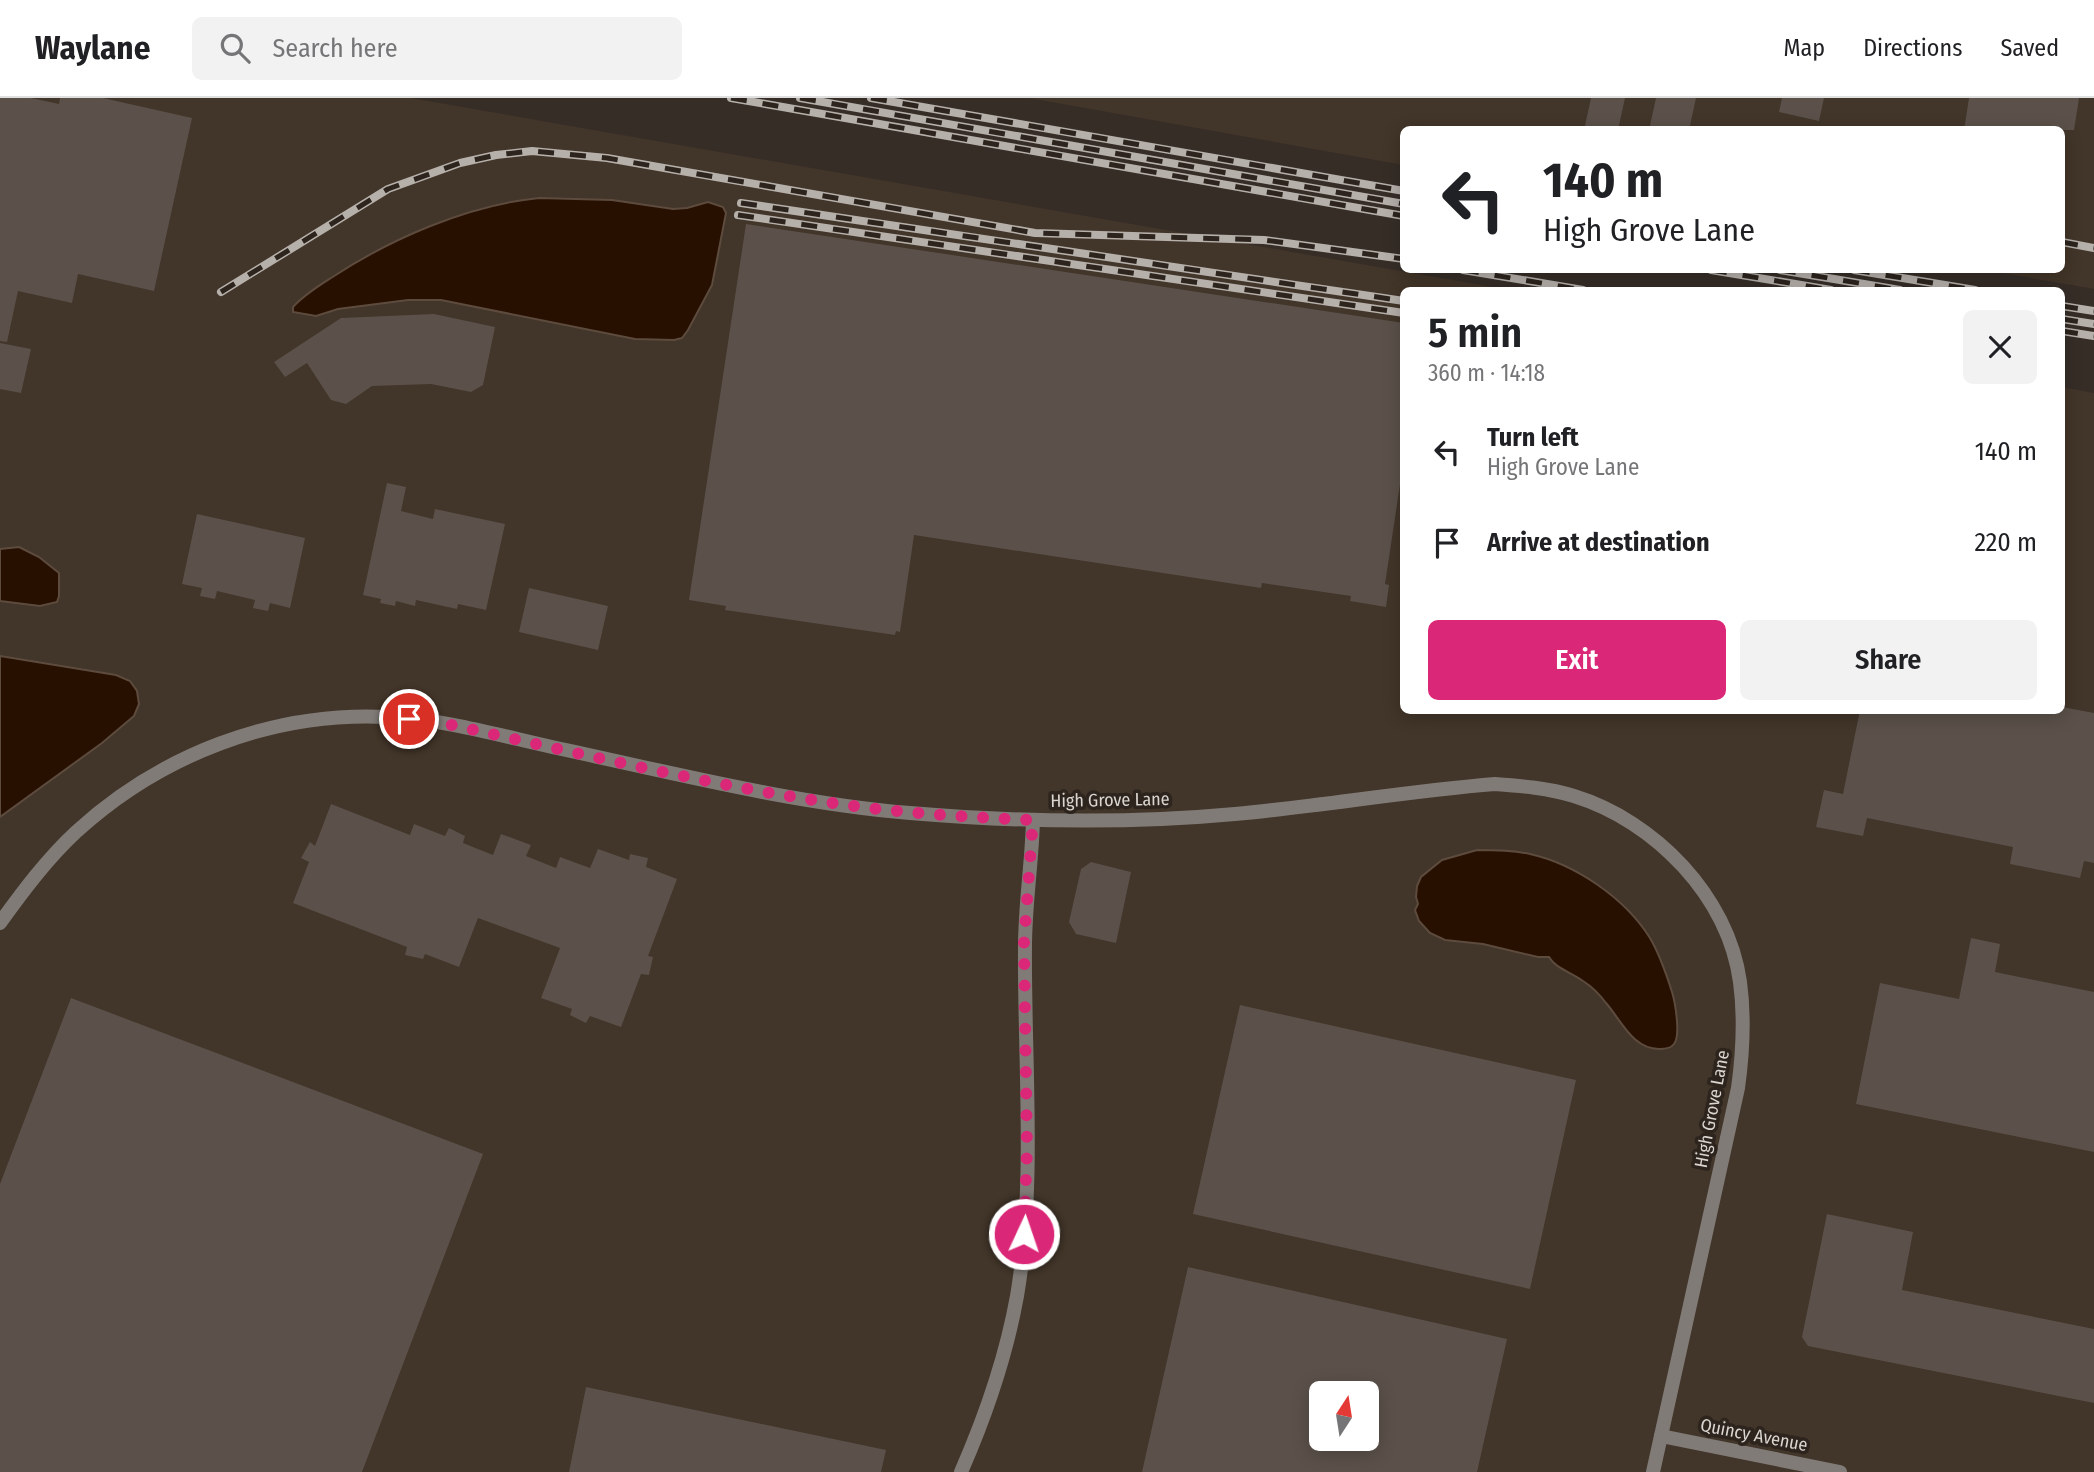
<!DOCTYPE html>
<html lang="en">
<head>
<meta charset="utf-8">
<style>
  :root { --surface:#fff; --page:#f2f2f2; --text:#202124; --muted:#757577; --line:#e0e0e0; --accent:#db2777 }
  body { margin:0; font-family:"Fira Sans Condensed",sans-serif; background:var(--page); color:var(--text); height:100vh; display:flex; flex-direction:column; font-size:26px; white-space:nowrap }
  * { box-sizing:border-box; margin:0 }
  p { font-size:23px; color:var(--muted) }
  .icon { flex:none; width:38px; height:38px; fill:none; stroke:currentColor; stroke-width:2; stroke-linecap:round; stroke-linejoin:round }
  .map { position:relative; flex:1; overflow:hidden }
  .drawer { position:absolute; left:1400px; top:189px; width:665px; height:427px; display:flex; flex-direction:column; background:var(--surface); border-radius:10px; box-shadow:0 4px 18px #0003 }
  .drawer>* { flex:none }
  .top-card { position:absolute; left:1400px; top:28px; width:665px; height:147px; border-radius:10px; box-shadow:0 4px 18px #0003; background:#fff; color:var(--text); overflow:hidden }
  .needle { width:46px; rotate:12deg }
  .fabs { position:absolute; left:1309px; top:1283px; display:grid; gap:14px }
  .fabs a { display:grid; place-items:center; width:70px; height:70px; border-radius:10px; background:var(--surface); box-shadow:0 4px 18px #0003; font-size:35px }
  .pin { position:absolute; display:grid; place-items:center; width:60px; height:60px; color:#fff; margin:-30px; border:4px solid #fff; border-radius:50%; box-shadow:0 2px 7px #0007 }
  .me { position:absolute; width:77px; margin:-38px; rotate:3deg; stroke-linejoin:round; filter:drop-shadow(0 0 5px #0008) }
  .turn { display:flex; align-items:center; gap:24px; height:147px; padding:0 28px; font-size:32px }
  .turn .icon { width:91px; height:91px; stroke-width:2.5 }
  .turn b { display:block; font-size:49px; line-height:60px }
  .round { display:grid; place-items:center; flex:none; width:74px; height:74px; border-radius:10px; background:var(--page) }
  .overview { display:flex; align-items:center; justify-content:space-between; height:119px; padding:0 28px }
  h1 { font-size:42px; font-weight:600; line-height:52px }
  .primary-button { display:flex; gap:14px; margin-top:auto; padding:14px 28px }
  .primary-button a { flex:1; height:80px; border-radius:10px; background:var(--accent); color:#fff; font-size:28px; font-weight:600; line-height:80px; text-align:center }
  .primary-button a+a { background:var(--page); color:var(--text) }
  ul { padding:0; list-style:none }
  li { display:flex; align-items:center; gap:21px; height:91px; padding:0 28px }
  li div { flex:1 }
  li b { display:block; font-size:26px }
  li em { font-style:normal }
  header { display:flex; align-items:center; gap:42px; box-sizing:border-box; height:98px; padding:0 35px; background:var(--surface); border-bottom:2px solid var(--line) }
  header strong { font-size:33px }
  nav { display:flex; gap:38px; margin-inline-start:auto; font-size:24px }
  .search { width:490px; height:63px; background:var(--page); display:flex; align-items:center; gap:18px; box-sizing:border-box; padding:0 24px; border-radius:10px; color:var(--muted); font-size:26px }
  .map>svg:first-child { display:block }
</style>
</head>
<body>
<header>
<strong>Waylane</strong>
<div class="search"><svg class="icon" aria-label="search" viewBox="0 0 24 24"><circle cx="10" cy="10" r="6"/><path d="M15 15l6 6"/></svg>Search here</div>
<nav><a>Map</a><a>Directions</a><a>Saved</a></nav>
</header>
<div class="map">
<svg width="2094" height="1374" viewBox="0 0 2094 1374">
  <rect width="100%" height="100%" fill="#362d27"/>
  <g fill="#423529" fill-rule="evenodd">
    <path d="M 0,0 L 411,0 L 1510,192 L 1404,192 L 1404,612 L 2062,612 L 2062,289 L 2094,295 L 2094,1374 L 0,1374 ZM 1321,1295 L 1367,1295 L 1367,1340 L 1321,1340 Z"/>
    <path d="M 1029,0 L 2094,0 L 2094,191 L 1985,172 L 2062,172 L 2062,32 L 1404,32 L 1403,67 Z"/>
  </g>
  <g fill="#271000" stroke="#5d4b3e" stroke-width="2">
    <path d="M 539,100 L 612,102 L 673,111 L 687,110 L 708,104 L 723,109 L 726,115 L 712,187 L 688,232 L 682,240 L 674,242 L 635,241 L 441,202 L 408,202 L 338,211 L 316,218 L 293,214 L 293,209 C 304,197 317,189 331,180 C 390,141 468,107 539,100 Z"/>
    <path d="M 19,449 L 39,459 L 59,475 L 59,498 L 57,504 L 40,508 L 0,503 L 0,451 Z"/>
    <path d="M 0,558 L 116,577 L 130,583 L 137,593 L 139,606 L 134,618 L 102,645 L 0,719 Z"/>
    <path d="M 1477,752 C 1495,752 1512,752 1530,756 C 1575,766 1625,800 1650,840 C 1660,857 1666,875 1672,894 C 1675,904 1681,937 1674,946 C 1671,950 1665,951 1660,951 C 1633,952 1621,922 1606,905 C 1600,897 1591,888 1583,883 C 1571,874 1556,871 1549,859 L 1538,859 L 1483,846 L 1445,842 L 1430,835 L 1419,823 L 1415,812 L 1418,806 L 1416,799 L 1417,788 L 1421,779 L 1442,762 Z"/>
  </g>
  <g fill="#5b514a" fill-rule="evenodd">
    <path d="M 0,0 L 31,0 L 59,6 L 60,0 L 103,0 L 192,20 L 154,193 L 78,176 L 72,205 L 18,193 L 7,244 L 0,243 Z"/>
    <path d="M 1591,0 L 1625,0 L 1618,32 L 1584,32 Z"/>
    <path d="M 1656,0 L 1696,0 L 1689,32 L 1649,32 Z"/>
    <path d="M 1782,0 L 1824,0 L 1819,23 L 1779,14 Z"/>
    <path d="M 1969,0 L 2079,0 L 2074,32 L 1964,32 Z"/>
    <path d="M 746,126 L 1404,225 L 1404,360 L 1385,486 L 1389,487 L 1386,509 L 1350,503 L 1351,498 L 1262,485 L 1261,490 L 914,437 L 900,534 L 896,533 L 895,537 L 725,512 L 726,508 L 689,502 Z"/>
    <path d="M 434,216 L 495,229 L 483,287 L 471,294 L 431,286 L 372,288 L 346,306 L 331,302 L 307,265 L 285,279 L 274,264 L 341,220 Z"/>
    <path d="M 0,245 L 31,251 L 21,295 L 0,291 Z"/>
    <path d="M 387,385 L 406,389 L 401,413 L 433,421 L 435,411 L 505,426 L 486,512 L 458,506 L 457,511 L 416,502 L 415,508 L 396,503 L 395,508 L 380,505 L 381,501 L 363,497 Z"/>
    <path d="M 197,416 L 305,440 L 290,510 L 270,505 L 268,513 L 253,510 L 255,502 L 217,493 L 215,501 L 200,498 L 202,490 L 182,486 Z"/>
    <path d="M 529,490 L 608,508 L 598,552 L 519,534 Z"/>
    <path d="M 2062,609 L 2094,615 L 2094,765 L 2084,763 L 2080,780 L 2010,766 L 2013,749 L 1867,720 L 1863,738 L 1816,729 L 1824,692 L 1843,696 L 1860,612 L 2062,612 Z"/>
    <path d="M 331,706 L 410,737 L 414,726 L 445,738 L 449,730 L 465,738 L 463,745 L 493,757 L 501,736 L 531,747 L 526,758 L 556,770 L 560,759 L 590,770 L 598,751 L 629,762 L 630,756 L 648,760 L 646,769 L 677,781 L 648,858 L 653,859 L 649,877 L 641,876 L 621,929 L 590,918 L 586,925 L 570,917 L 572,911 L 541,900 L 560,850 L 478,820 L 459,869 L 425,856 L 423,861 L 405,857 L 407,849 L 293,805 L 309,764 L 301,760 L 310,744 L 315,748 Z"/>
    <path d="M 1091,764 L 1131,774 L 1116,845 L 1076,836 L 1069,824 L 1081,771 Z"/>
    <path d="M 1971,840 L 2000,846 L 1995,874 L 2094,894 L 2094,1054 L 1856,1006 L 1880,885 L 1959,901 Z"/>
    <path d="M 71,900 L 483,1056 L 362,1374 L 0,1374 L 0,1086 Z"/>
    <path d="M 1240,907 L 1576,982 L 1530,1191 L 1193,1116 Z"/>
    <path d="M 1827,1116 L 1913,1134 L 1902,1192 L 2094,1231 L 2094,1305 L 1808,1248 L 1802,1239 Z"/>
    <path d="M 1188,1169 L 1507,1241 L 1477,1374 L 1142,1374 ZM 1321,1295 L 1367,1295 L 1367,1340 L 1321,1340 Z"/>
    <path d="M 586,1289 L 886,1352 L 881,1374 L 569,1374 Z"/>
  </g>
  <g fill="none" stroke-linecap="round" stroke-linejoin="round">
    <g stroke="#807b77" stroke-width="14">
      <path d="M 0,825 C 23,793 47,761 76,734 C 160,657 273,613 388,619 C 443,621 498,637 552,649 C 670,674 789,705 910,715 C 1018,724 1127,726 1235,716 C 1322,708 1408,693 1495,686 C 1522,688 1548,690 1574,698 C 1655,723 1728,798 1740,884 C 1745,921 1743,954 1738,990 L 1653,1374"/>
      <path d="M 1661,1338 L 1840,1374"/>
      <path d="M 961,1374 C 986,1317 1006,1259 1017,1198 C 1036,1086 1024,962 1025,849 C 1025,806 1032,764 1033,722"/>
    </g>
    <g stroke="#b6b0ab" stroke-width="8">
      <g id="rail">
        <path d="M 731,0 L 1404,118"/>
        <path d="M 800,0 L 1404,106"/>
        <path d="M 871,0 L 1404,93"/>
        <path d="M 741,105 L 1404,203"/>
        <path d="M 738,117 L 1404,215"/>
        <path d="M 2062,144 L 2094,150"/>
        <path d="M 1463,172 L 1583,192"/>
        <path d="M 1711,172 L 1831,192"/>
        <path d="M 1780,172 L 1900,192"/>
        <path d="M 1854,172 L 1975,192"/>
        <path d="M 221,194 L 388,91 L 460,65 L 496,57 L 532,53 L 607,60 L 1035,135 L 1264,142 L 1404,161"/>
        <path d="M 2062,208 L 2094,213"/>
        <path d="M 2062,221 L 2094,226"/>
        <path d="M 2062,233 L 2094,238"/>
      </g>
    </g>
    <use href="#rail" stroke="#2c241d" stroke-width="5" stroke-dasharray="16" stroke-linecap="butt"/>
  </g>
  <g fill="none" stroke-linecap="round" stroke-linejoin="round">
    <path stroke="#db2777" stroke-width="12" stroke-dasharray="0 21.6" d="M 409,621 L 447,626 C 575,654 703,686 832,705 C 899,715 966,719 1033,722 L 1024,844 L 1027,1052 L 1024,1136"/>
  </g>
  <g text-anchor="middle" stroke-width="7" stroke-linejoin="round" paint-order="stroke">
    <g font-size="18" fill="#dad5d0" stroke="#2c241d">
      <text transform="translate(1110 702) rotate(-1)" y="6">High Grove Lane</text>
      <text transform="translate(1712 1011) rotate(-79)" y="6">High Grove Lane</text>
      <text transform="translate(1754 1337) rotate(11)" y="6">Quincy Avenue</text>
    </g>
  </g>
</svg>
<div class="fabs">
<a><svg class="needle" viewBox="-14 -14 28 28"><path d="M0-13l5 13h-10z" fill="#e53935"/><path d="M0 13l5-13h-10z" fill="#757577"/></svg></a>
</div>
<div class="pin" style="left:409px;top:621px;background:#d93025"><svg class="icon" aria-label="arrive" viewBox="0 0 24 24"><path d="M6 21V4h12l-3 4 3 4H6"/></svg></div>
<svg class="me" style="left:1024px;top:1136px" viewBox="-20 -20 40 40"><circle r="17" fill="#db2777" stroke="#fff" stroke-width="3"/><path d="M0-11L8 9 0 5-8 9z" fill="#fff"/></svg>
<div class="top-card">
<div class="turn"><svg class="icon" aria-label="left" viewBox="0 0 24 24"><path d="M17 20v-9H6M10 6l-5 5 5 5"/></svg><div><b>140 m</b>High Grove Lane</div></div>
</div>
<section class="drawer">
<div class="overview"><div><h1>5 min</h1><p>360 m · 14:18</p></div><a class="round"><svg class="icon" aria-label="close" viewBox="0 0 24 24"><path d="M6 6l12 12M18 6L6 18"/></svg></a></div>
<ul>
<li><svg class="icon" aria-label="left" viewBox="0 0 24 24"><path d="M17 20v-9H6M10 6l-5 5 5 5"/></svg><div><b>Turn left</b><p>High Grove Lane</p></div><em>140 m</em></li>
<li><svg class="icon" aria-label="arrive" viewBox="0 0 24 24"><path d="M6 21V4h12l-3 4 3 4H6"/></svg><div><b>Arrive at destination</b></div><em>220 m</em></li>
</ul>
<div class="primary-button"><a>Exit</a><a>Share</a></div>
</section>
</div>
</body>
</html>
